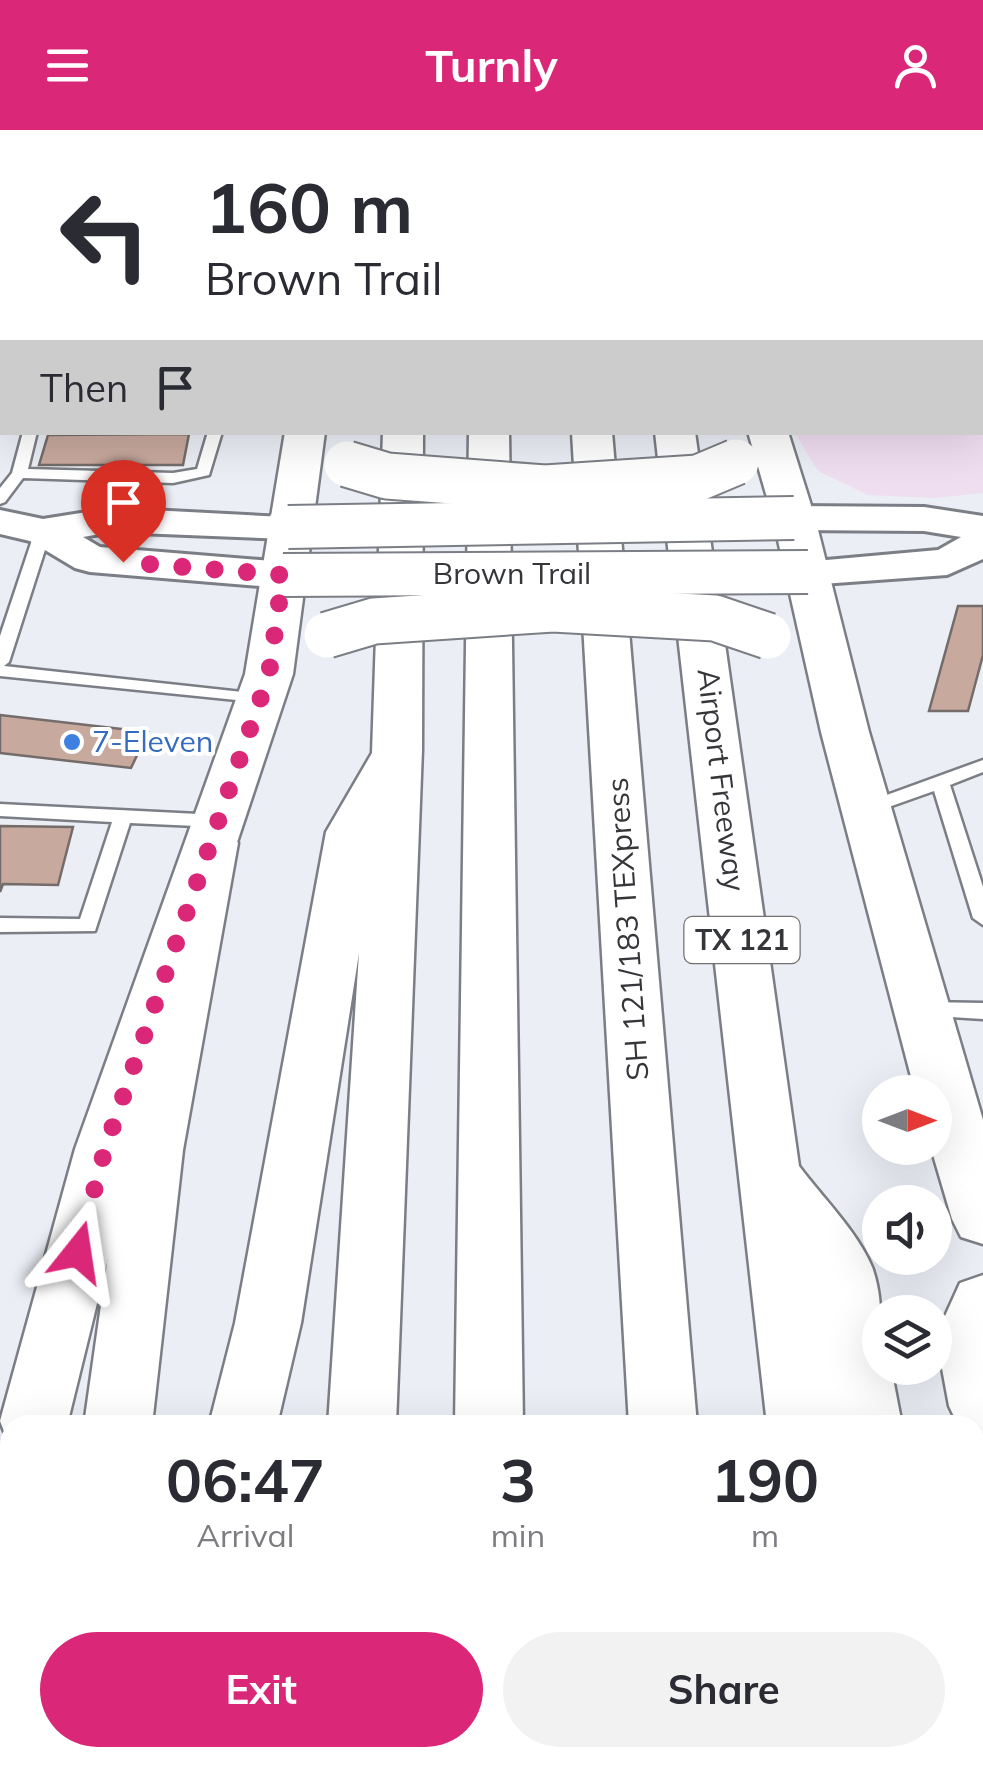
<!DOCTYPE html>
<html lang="en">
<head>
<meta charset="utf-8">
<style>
  :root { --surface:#fff; --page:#f2f2f3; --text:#2b2b33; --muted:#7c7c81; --accent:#db2777 }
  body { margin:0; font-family:Mulish,sans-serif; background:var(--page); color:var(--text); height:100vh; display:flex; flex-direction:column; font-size:38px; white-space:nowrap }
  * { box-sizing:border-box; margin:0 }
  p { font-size:32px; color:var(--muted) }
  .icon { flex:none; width:55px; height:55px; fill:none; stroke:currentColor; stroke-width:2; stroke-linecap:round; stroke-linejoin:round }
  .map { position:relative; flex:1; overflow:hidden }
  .panel { position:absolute; left:0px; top:1285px; width:985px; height:352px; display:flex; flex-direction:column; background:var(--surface); border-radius:30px 30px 0 0; box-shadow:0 10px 40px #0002 }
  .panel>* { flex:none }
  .banner { position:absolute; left:0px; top:0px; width:985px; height:305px; box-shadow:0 10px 40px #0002; background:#fff; color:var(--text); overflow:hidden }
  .needle { width:65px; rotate:90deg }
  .controls { position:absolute; left:862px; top:945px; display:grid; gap:20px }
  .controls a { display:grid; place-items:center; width:90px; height:90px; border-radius:50%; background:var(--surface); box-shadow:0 10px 40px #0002; font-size:50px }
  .pin { position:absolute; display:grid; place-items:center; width:85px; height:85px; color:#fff; margin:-102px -42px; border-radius:50% 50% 50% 0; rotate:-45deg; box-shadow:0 0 10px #0007 }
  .pin .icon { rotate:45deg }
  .me { position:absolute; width:110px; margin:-55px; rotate:15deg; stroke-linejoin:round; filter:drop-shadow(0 0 8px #0008) }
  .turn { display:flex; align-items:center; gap:35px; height:210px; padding:0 40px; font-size:45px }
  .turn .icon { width:130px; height:130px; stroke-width:2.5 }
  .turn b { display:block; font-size:70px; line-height:85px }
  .then { display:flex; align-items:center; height:95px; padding:0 40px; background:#0003; gap:20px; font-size:38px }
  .eta { display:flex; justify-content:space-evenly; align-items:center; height:170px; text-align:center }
  .eta b { font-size:60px; font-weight:700; line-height:70px }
  .button { display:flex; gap:20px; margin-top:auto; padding:20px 40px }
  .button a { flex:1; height:115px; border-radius:60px; background:var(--accent); color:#fff; font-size:40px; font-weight:700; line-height:115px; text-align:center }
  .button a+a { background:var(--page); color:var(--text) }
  header { display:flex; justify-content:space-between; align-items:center; height:130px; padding:0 40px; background:var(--accent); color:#fff; font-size:45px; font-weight:700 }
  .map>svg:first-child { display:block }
</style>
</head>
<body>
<header><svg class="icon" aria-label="menu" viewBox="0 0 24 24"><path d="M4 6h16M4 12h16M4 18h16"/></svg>Turnly<svg class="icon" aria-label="person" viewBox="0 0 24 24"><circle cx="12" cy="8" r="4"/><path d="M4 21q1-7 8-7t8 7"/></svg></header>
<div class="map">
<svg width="983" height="1636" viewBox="0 0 983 1636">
  <rect width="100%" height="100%" fill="#ebeef5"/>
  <path fill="#efdef0" d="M 722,0 L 983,0 L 983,363 L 935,368 L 868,365 L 818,341 L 795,303 L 982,302 L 982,2 Z"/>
  <g fill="#c8a99d" stroke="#736c6a" stroke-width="2.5">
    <path d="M 104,0 L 196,0 L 103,2 Z"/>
    <path d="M 189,304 L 183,335 L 39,335 L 48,305 Z"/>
    <path d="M 958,476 L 983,476 L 983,525 L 968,581 L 929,581 Z"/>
    <path d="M 0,585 L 148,602 L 131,638 L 0,623 Z"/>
    <path d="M 0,696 L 73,697 L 58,755 L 3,754 L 0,762 Z"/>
  </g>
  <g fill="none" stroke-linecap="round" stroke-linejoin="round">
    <g stroke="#7b7e84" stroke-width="5">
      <g id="service">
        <path d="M 210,0 L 222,0 L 222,2 L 211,2 Z"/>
        <path d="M 277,0 L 289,0 L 289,2 L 278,2 Z"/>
        <path d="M 757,0 L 769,0 L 770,2 L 759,2 Z"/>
        <path d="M 0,39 L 2,40 L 2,47 L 0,47 Z"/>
        <rect x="0" y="150" width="2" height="8"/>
        <path d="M 0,183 L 2,184 L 2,192 L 0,192 Z"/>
        <path d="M 23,302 L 37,302 L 28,339 L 173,343 L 197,339 L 208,302 L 222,302 L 209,345 L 173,353 L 23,348 L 5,372 L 0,374 L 0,358 L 12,343 Z"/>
        <path d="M 43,396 L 51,401 L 9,532 L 4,536 L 261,564 L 270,569 L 267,573 L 0,546 L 0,506 L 35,401 Z"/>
        <path d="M 983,630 L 983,642 L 950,655 L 983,757 L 983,795 L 973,788 L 934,661 L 869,684 L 860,678 L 862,674 Z"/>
        <path d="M 0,674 L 218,685 L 227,691 L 218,697 L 130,693 L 95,801 L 0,802 L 0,788 L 80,789 L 112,692 L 0,686 Z"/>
        <path d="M 925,872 L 983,873 L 983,889 L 918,885 L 915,880 L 918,875 Z"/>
      </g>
    </g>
    <g stroke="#7b7e84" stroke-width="6">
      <g id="tertiary">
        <path d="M 794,376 L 924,377 L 983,386 L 983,429 L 947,445 L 808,455 L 793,451 L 787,442 L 793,433 L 938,420 L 961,407 L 924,401 L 794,400 L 780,397 L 774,388 L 780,379 Z"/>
        <path d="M 112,378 L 303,388 L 309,397 L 303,406 L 288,409 L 112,402 L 83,407 L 100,417 L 283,432 L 298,436 L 304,445 L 298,454 L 283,458 L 90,442 L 75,438 L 30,411 L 0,404 L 0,380 L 43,389 Z"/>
      </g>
    </g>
    <g stroke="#7b7e84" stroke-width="5">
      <g id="secondary">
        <rect x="331" y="0" width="32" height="2"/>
        <rect x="678" y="0" width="32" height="2"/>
        <path d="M 285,302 L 325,302 L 293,544 L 135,1019 L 67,1295 L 10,1295 L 10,1317 L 0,1291 L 75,1019 L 245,544 Z"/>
        <path d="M 748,302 L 788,302 L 815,388 L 869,602 L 983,990 L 983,1114 L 961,1107 L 952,1089 L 931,1018 L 935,1018 L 935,962 L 915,962 L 821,602 L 773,388 Z"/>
        <path d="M 10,1363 L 10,1474 L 0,1478 L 0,1367 Z"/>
      </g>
    </g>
    <g stroke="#7b7e84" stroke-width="5">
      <g id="motorway">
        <rect x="395" y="0" width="32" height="2"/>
        <rect x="462" y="0" width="32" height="2"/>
        <rect x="544" y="0" width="32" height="2"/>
        <rect x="611" y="0" width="32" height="2"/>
        <path d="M 383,302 L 423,302 L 422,620 L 396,1295 L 328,1295 L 359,823 L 301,1193 L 277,1295 L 209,1295 L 235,1193 L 326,702 L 372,623 Z"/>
        <path d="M 469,302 L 509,302 L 523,1295 L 455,1295 Z"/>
        <path d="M 572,302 L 612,302 L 697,1295 L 629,1295 Z"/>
        <path d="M 655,302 L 695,302 L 799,1036 C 822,1067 857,1101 872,1137 C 884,1169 880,1204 880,1238 L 891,1238 L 902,1295 L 767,1295 Z"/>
        <path d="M 212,696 L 230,701 L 238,713 L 183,1020 L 152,1295 L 84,1295 L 123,1020 L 186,713 L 194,701 Z"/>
        <path d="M 983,1145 L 983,1306 L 975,1303 L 975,1295 L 958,1295 L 949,1276 L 936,1206 L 960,1153 Z"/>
        <path d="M 46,1628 L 200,1628 L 198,1636 L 45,1636 Z"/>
        <rect x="305" y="1628" width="78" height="8"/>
        <rect x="450" y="1628" width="78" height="8"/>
        <path d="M 647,1628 L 725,1628 L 726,1636 L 648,1636 Z"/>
        <path d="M 802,1628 L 880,1628 L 881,1636 L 803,1636 Z"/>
        <path d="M 886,1628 L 964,1628 L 965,1636 L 887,1636 Z"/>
      </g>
    </g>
    <use href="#service" fill="#fff" fill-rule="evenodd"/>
    <use href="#tertiary" fill="#fff" fill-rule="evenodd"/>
    <use href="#secondary" fill="#fff" fill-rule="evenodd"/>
    <use href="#motorway" fill="#fff" fill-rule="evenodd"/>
    <g stroke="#7b7e84" stroke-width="46" stroke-linecap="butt">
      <g id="tertiary-bridge">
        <path d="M 288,397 L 794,388"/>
        <path d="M 283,445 L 808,442"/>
      </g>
    </g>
    <g stroke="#7b7e84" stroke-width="49" stroke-linecap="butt">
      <g id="secondary-bridge">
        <path d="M 347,334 L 387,346 L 545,358 L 698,348 L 736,332"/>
        <path d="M 327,505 L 374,491 L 553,479 L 715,488 L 768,506"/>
      </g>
    </g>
    <use href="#tertiary-bridge" stroke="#fff" stroke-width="42"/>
    <use href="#secondary-bridge" stroke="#fff" stroke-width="45"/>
  </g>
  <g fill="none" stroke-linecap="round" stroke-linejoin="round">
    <path stroke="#db2777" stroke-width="18" stroke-dasharray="0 32.4" d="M 78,1122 L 105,1019 L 269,544 L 283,445 L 123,432"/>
  </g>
  <circle fill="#3f7fe0" stroke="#fff" stroke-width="4" cx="72" cy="612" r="10"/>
  <g text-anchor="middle" stroke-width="8" stroke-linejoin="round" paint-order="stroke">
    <rect fill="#fff" stroke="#727274" stroke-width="2.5" x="684.5" y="787" width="115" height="46" rx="8"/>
    <g font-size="28" font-weight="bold" fill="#353639">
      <text x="742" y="820">TX 121</text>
    </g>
    <g font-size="30" fill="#353639" stroke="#fff">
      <text x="512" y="454">Brown Trail</text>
      <text transform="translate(721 650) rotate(83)" y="10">Airport Freeway</text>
      <text transform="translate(628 799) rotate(-94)" y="10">SH 121/183 TEXpress</text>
    </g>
    <g font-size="30" fill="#366cbe" stroke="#fff" text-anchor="start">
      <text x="92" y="622">7-Eleven</text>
    </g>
  </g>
</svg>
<div class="controls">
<a><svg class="needle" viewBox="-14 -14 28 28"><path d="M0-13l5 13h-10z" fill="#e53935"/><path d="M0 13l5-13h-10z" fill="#7c7c81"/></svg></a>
<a><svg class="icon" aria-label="sound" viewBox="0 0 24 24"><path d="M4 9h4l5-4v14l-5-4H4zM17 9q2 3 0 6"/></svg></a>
<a><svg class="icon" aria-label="layers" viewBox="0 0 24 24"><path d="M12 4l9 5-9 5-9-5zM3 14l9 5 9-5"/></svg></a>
</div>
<div class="pin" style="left:123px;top:432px;background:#d93025"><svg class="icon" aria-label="arrive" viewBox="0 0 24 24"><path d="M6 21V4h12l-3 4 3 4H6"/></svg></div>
<svg class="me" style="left:78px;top:1122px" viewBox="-20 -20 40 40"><path d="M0-17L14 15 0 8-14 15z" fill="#db2777" stroke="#fff" stroke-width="4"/></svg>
<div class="banner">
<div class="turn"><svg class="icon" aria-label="left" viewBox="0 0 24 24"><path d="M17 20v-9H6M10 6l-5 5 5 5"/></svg><div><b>160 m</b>Brown Trail</div></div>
<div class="then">Then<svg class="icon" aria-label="arrive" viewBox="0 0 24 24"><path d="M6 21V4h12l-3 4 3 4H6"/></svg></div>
</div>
<section class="panel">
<div class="eta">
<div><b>06:47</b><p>Arrival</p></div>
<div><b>3</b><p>min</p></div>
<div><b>190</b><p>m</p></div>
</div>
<div class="button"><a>Exit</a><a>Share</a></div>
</section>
</div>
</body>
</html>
